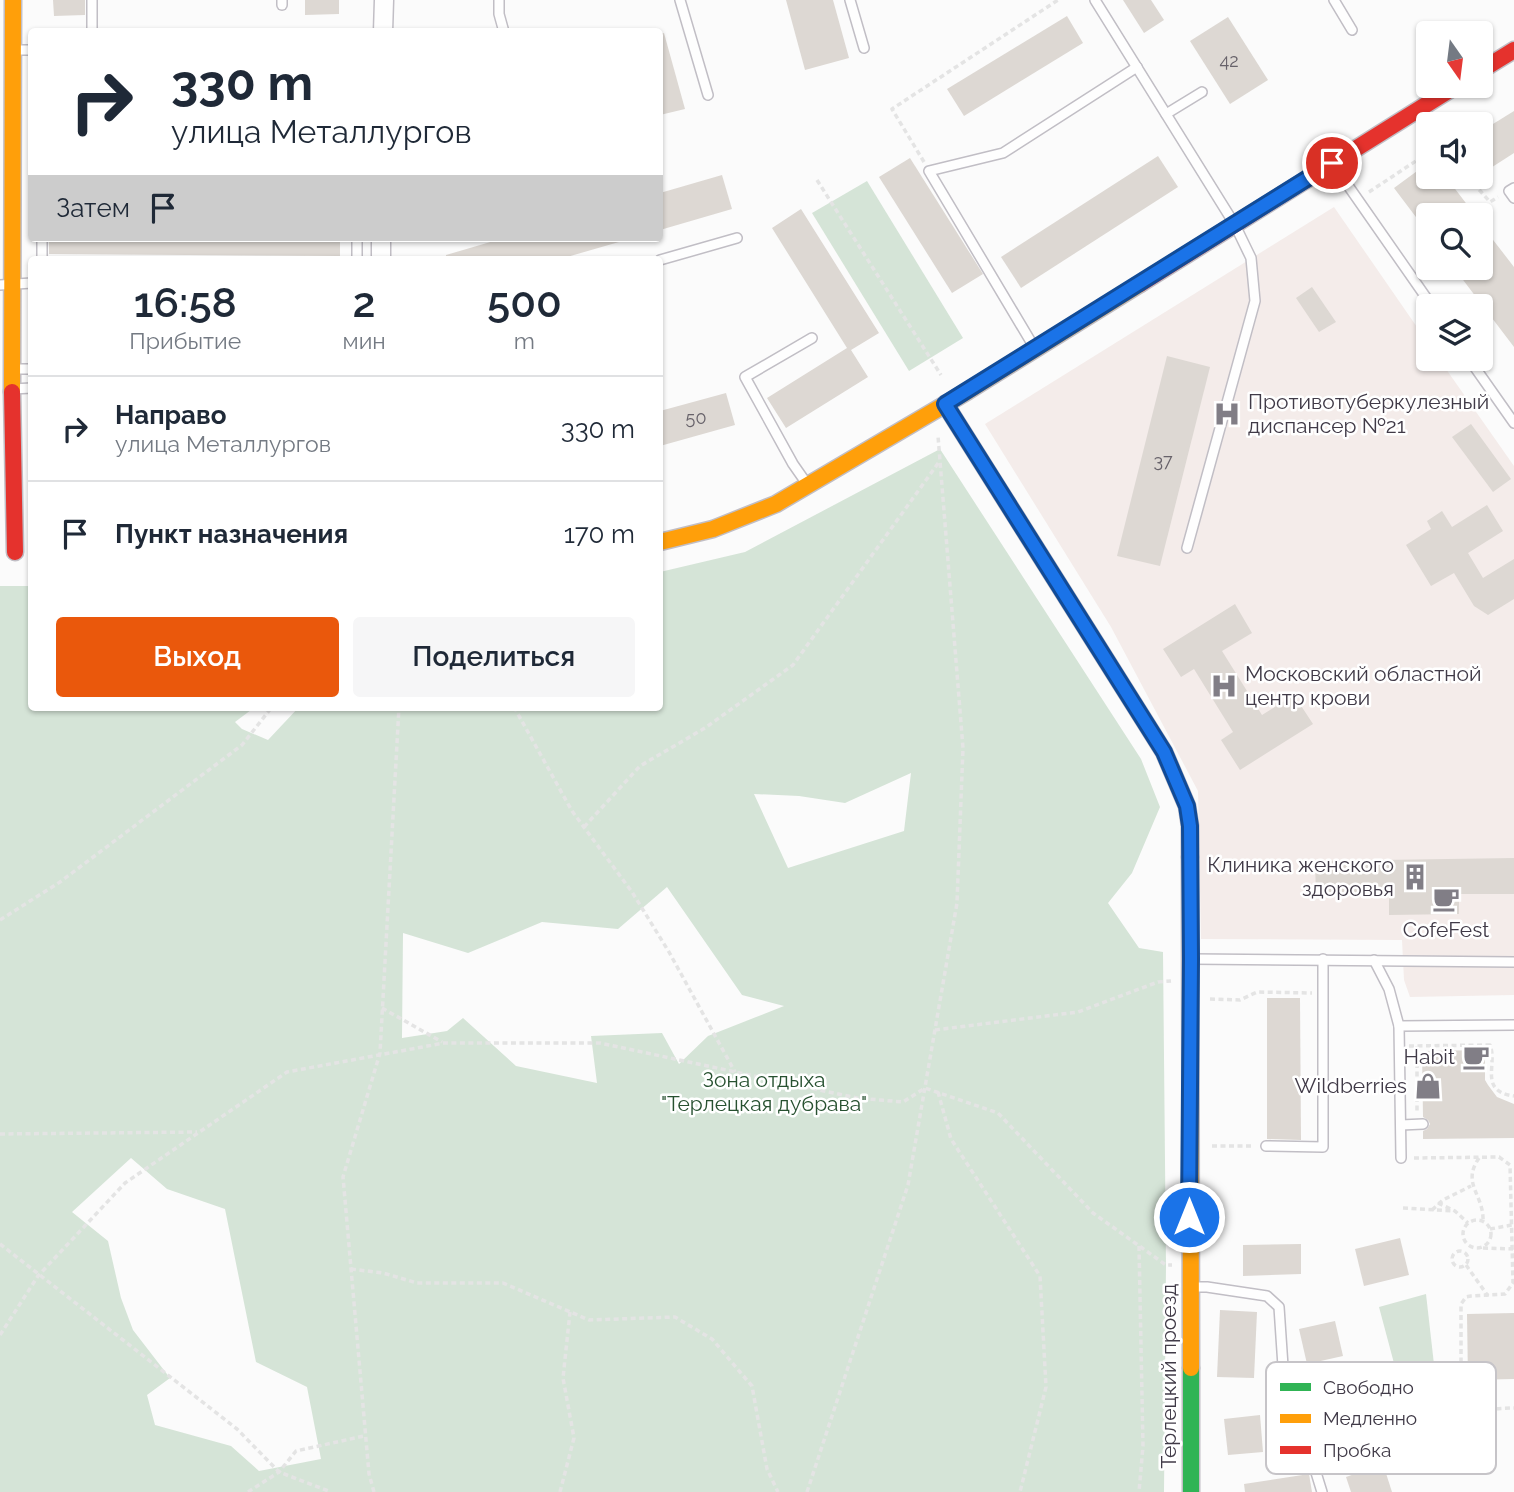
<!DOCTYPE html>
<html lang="ru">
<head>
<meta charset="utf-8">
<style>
  :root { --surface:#fff; --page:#f6f6f7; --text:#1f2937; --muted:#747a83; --line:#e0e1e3; --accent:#ea580c }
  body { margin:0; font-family:Raleway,sans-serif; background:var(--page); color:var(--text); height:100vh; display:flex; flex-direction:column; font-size:26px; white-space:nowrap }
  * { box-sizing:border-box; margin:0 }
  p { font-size:23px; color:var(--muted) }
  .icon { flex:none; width:38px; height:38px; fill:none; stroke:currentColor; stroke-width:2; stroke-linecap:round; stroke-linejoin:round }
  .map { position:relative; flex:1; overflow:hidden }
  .sheet { position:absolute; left:28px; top:256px; width:635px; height:455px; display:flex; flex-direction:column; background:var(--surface); border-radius:7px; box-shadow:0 2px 5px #0004 }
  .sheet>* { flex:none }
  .hud { position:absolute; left:28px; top:28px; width:635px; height:214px; border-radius:7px; box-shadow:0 2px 5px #0004; background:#fff; color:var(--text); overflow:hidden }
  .needle { width:46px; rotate:166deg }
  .controls { position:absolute; left:1416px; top:21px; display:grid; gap:14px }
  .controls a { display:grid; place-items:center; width:77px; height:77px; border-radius:7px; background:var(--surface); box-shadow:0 2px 5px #0004; font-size:35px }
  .pin { position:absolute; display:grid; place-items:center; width:60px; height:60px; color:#fff; margin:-30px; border:4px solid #fff; border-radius:50%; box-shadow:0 2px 7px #0007 }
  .me { position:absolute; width:77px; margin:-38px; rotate:0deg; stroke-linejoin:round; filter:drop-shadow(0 0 5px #0008) }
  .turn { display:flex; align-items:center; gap:24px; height:147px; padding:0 28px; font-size:32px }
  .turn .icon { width:91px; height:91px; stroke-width:2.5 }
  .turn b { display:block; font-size:49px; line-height:60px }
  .then { display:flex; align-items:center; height:66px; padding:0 28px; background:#0003; gap:14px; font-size:26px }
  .eta { display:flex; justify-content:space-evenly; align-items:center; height:119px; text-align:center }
  .eta b { font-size:42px; font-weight:600; line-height:49px }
  .action { display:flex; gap:14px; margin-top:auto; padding:14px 28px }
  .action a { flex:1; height:80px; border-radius:7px; background:var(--accent); color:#fff; font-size:28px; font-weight:600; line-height:80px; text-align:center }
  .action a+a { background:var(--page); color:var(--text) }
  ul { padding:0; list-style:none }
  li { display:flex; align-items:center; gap:21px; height:105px; padding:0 28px; border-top:2px solid var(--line) }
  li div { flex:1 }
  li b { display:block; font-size:26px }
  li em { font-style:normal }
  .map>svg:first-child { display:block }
</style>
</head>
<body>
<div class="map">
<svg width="1514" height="1492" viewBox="0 0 1514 1492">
  <rect width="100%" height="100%" fill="#fbfbfb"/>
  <path fill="#f4ecea" d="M 1334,207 L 1428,343 L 1428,359 L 1439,359 L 1514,466 L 1514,995 L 1410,997 L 1404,980 L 1402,940 L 1201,939 L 1198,791 L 1111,627 L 985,424 Z"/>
  <path fill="#d6e3d7" d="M 1426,1294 L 1436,1382 L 1399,1382 L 1379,1307 Z"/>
  <g fill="#d5e4d7" fill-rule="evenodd">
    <path d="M 867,181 L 963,338 L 909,371 L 812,213 Z"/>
    <path d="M 940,449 L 1141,759 L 1160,807 L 1132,873 L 1108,903 L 1139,948 L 1163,952 L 1166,1265 L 1164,1492 L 0,1492 L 0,586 L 31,586 L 32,707 L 255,707 L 235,722 L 242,729 L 268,740 L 299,707 L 660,707 L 660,572 L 745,552 ZM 911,773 L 904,831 L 788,868 L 754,794 L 799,796 L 845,803 ZM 667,887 L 742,995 L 784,1006 L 708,1036 L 679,1064 L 662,1033 L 591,1036 L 597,1083 L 516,1066 L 463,1018 L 447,1031 L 402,1038 L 403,933 L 468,953 L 542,922 L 618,929 ZM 131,1158 L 167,1189 L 225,1209 L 256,1362 L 307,1387 L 321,1459 L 259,1471 L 231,1446 L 155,1425 L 147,1395 L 170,1378 L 133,1330 L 121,1298 L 108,1241 L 72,1212 Z"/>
  </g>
  <g fill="#ddd8d3">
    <path d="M 53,0 L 85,0 L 85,15 L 54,16 Z"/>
    <path d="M 305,0 L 339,0 L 339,14 L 305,15 Z"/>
    <path d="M 786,0 L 833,0 L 849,58 L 805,70 Z"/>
    <path d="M 1123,0 L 1151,0 L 1164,20 L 1144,33 Z"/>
    <path d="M 1067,16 L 1083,43 L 964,116 L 947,89 Z"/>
    <path d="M 1228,17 L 1268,80 L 1230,104 L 1190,41 Z"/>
    <path d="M 664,33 L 685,109 L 660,115 L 660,34 Z"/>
    <path d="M 1514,111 L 1514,153 L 1486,171 L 1480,162 L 1480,132 Z"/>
    <path d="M 1158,156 L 1178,187 L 1021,288 L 1001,257 Z"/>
    <path d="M 910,158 L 983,274 L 952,293 L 879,177 Z"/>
    <path d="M 1428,163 L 1428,177 L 1446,177 L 1475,215 L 1428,215 L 1428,233 L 1394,188 Z"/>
    <path d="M 722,175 L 732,209 L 660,230 L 660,193 Z"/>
    <path d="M 801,209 L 879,333 L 851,350 L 868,377 L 786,428 L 767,398 L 847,348 L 772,228 Z"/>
    <path d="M 1480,223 L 1514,267 L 1514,347 L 1454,268 L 1480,268 Z"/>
    <path d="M 49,238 L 340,238 L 340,256 L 49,254 Z"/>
    <path d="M 504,238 L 618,238 L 619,242 L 560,259 L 446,259 L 446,255 Z"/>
    <path d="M 1312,287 L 1336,322 L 1319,332 L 1296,298 Z"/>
    <path d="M 1167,356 L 1210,367 L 1160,566 L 1117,556 Z"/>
    <path d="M 726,393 L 735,425 L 660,446 L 660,411 Z"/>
    <path d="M 1471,424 L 1511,479 L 1493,492 L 1452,437 Z"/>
    <path d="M 1487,505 L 1503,531 L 1468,553 L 1483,578 L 1514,559 L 1514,599 L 1488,615 L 1474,606 L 1454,573 L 1431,586 L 1406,545 L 1431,529 L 1427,521 L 1442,511 L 1452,527 Z"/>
    <path d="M 1235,604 L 1252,633 L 1222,651 L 1262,715 L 1294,695 L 1313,724 L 1240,770 L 1221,740 L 1233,732 L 1194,669 L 1181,677 L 1163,649 Z"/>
    <path d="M 1514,858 L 1514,894 L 1459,894 L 1459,914 L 1389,915 L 1389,895 L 1316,896 L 1315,861 Z"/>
    <path d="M 1267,998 L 1300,998 L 1301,1140 L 1267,1139 Z"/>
    <path d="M 1485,1050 L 1485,1080 L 1488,1085 L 1497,1097 L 1514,1104 L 1514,1138 L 1423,1139 L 1423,1131 L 1427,1129 L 1430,1124 L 1428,1120 L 1423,1117 L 1422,1051 Z"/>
    <path d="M 1400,1238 L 1409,1275 L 1364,1286 L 1355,1249 Z"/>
    <path d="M 1301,1244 L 1301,1274 L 1243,1276 L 1243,1245 Z"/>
    <path d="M 1220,1310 L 1257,1312 L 1254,1378 L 1217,1377 Z"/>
    <path d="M 1514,1313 L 1514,1379 L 1468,1380 L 1467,1314 Z"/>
    <path d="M 1335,1321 L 1343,1356 L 1307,1364 L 1299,1329 Z"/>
    <path d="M 1260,1415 L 1263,1452 L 1228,1455 L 1224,1419 Z"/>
    <path d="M 1383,1464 L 1392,1492 L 1351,1492 L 1346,1477 Z"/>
    <path d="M 1309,1474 L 1312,1492 L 1245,1492 L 1244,1484 Z"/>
  </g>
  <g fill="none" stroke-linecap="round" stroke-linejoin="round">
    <g stroke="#c1bec5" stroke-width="12">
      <g id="lane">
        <path d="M 92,0 L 92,32"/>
        <path d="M 499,0 L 499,14 L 504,32"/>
        <path d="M 680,0 L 708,95"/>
        <path d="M 850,0 L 864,48"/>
        <path d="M 1095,0 L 1235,225 L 1251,258 L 1255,301 L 1187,548"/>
        <path d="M 1334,0 L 1352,30"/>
        <path d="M 282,5 L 282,0"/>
        <path d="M 15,50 L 32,50"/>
        <path d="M 1166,114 L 1202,92"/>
        <path d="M 1333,164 L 1432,306"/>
        <path d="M 1514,188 L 1509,191 L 1514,198"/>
        <path d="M 357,238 L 357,259"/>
        <path d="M 42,259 L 42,238"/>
        <path d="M 660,260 L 737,238"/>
        <path d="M 0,285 L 32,283"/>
        <path d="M 1034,347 L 929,171 L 1003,153 L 1137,67"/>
        <path d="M 1469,359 L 1514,423"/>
        <path d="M 12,369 L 32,369"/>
        <path d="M 12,389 L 32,388"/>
        <path d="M 807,484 L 793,464 L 745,377 L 812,338"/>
        <path d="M 1193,959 L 1514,962"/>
        <path d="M 1374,960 L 1389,989 L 1399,1026"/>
        <path d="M 1401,1125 L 1423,1124"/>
        <path d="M 1266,1146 L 1323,1147 L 1323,959"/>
        <path d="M 1401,1158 L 1399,1026 L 1514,1025"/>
        <path d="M 1191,1287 L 1207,1287 L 1267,1296 L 1279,1307 L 1285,1396 L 1310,1453 L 1322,1492"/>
      </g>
    </g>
    <g stroke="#c1bec5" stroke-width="21">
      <g id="street">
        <path d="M 383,32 L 384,0"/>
        <path d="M 381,259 L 381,238"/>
      </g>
    </g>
    <g stroke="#c1bec5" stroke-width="19">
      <path id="fast" d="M 1191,1368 L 1191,1492"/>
    </g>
    <g stroke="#c1bec5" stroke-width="19">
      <g id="slow">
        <path d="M 12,392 L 13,0"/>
        <path d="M 660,542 L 713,529 L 776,504 L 968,391 L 1140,284"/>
        <path d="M 1190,857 L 1191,1368"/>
      </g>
    </g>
    <g stroke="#c1bec5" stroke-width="19">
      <g id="jam">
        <path d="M 1480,71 L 1514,50"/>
        <path d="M 1140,284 L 1456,86"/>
        <path d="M 12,392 L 15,552"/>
        <path d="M 945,404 L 1164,752 L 1187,806 L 1190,826 L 1190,857"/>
      </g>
    </g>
    <g stroke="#e4e4e4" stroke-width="3.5" stroke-dasharray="5 3.5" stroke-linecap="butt">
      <path d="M 924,162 L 892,109 L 1058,0"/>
      <path d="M 1468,177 L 1490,202 L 1498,197"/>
      <path d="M 817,180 L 941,375"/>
      <path d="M 1369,192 L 1428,153"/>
      <path d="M 514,707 L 572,811 L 632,892 L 669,952 L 735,1072"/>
      <path d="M 584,827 L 640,766 L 705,728 L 793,665 L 939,462"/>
      <path d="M 0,920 L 60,882 L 242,745 L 272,707"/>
      <path d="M 1210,999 L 1240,1000 L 1257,992 L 1312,993"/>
      <path d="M 382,1008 L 442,1042"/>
      <path d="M 935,1030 L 1078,1012 L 1158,982 L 1171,981"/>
      <path d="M 1409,1046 L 1490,1045 C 1498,1065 1478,1091 1514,1096"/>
      <path d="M 1417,1046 L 1417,1111"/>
      <path d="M 938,1092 L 951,1139 L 1040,1276 L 1046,1387 L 1020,1492"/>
      <path d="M 0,1134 L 197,1132"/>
      <path d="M 1212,1146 L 1253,1146"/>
      <path d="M 1414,1158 L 1499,1157 L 1510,1165 L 1513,1283 L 1505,1294 L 1471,1296 L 1466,1297 L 1461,1304 L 1461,1392 C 1471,1414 1494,1408 1514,1408"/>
      <path d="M 1479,1158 C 1461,1184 1484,1194 1483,1221"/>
      <path d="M 1438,1203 L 1455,1211 L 1468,1223"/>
      <path d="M 1403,1208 L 1455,1211"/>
      <path d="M 1432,1210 L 1443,1200 L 1471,1186"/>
      <circle cx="1477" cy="1234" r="14"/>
      <path d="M 1490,1229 L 1512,1225"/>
      <path d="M 0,1244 L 237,1429 L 279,1472 L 331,1492"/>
      <path d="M 1139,1246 L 1143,1446 L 1139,1492"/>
      <path d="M 1483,1248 L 1513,1249"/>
      <circle cx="1460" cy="1259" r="8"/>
      <path d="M 1466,1265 L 1488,1296"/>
      <path d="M 351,1269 L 383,1273 L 417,1283 L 503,1283 L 589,1320 L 675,1317 L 712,1339 L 752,1386 L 767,1469 L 778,1492"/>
      <path d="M 0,1335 L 38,1276 L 125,1183 L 287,1072 L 444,1043 L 600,1043 L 857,1098 L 903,1102 L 925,1088 L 998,1113 L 1093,1213 L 1166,1265 L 1172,1265"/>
      <path d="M 248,1492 L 279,1472 L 296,1451 L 364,1436"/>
      <path d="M 374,1492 L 369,1474 L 343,1177 L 380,1053 L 399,707"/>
      <path d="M 560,1492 L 574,1438 L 563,1378 L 570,1312"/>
      <path d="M 807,1492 L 908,1185 L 957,903 L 963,748 L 938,436"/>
    </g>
    <use href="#lane" stroke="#fefefe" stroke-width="9"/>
    <use href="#street" stroke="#fefefe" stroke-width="18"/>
    <use href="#fast" stroke="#30b455" stroke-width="16"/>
    <use href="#slow" stroke="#ff9f0a" stroke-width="16"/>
    <use href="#jam" stroke="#e5322d" stroke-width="16"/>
  </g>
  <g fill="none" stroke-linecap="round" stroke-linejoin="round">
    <g stroke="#114b97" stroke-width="18">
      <path id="route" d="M 1189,1217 L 1191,959 L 1190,826 L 1187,806 L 1164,752 L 945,404 L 1332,163"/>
    </g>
    <use href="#route" stroke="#1a73e8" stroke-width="12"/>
  </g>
  <defs>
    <g id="hospital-bare" transform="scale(2.1)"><path d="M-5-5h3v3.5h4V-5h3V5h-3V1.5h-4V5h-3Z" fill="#817e86" stroke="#fff" stroke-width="2.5" paint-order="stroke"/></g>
    <g id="building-bare" transform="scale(2.1)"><path d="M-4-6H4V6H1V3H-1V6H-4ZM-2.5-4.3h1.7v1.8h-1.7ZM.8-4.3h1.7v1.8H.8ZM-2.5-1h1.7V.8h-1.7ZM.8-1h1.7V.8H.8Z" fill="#817e86" stroke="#fff" stroke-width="2.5" paint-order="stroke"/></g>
    <g id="cafe-bare" transform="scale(2.1)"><path d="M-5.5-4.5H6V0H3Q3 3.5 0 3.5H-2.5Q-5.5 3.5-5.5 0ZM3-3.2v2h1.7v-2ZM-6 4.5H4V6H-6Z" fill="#817e86" stroke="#fff" stroke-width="2.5" paint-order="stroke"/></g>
    <g id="shop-bare" transform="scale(2.1)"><path d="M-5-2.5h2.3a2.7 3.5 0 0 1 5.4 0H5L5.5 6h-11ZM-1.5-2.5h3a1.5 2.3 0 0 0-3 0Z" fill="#817e86" stroke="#fff" stroke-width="2.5" paint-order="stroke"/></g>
  </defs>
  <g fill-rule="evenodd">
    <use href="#hospital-bare" x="1227" y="414"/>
    <use href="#hospital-bare" x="1224" y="686"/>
    <use href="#building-bare" x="1415" y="877"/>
    <use href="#cafe-bare" x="1446" y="899"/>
    <use href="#cafe-bare" x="1476" y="1057"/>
    <use href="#shop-bare" x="1428" y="1086"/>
  </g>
  <g text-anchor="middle" stroke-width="5" stroke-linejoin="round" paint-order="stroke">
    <g font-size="18" fill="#67626a">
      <text x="1229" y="67">42</text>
      <text x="696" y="424">50</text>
      <text x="1163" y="467">37</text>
    </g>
    <g font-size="21" fill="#403a47" stroke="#fff" text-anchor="end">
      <text x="1248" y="409" text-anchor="start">Противотуберкулезный<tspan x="1248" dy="24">диспансер №21</tspan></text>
      <text x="1245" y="681" text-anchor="start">Московский областной<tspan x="1245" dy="24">центр крови</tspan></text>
      <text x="1394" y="872">Клиника женского<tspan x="1394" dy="24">здоровья</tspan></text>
      <text x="1446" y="937" text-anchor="middle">CofeFest</text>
      <text x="1455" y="1064">Habit</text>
      <text x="1407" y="1093">Wildberries</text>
    </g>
    <g font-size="21" fill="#275130" stroke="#fff">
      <text x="764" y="1087">Зона отдыха<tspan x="764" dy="24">"Терлецкая дубрава"</tspan></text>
    </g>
    <g font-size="21" fill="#403a47" stroke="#fff">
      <text transform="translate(1169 1376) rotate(-90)" y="7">Терлецкий проезд</text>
    </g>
  </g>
  <rect x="1266" y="1362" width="230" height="112" rx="10" fill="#fff" stroke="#c6c4c8" stroke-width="2"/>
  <rect x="1280" y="1383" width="31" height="8" fill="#30b455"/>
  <rect x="1280" y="1414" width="31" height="9" fill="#ff9f0a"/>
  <rect x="1280" y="1446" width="31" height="8" fill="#e5322d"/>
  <g font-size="19" fill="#403a47">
    <text x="1323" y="1394">Свободно</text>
    <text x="1323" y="1425">Медленно</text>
    <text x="1323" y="1457">Пробка</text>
  </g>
</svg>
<div class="controls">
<a><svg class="needle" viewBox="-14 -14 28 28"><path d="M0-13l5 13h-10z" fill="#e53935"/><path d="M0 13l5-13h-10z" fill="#747a83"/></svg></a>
<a><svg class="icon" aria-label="sound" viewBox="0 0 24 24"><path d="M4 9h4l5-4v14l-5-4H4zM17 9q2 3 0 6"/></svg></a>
<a><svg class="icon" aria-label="search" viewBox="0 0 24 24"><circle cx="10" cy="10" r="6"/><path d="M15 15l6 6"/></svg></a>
<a><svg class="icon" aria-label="layers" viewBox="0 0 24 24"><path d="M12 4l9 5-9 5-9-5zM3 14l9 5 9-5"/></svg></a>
</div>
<div class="pin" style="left:1332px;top:163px;background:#d93025"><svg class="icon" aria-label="arrive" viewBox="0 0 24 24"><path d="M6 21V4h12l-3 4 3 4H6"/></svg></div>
<svg class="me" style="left:1189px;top:1217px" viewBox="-20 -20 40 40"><circle r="17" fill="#1a73e8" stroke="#fff" stroke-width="3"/><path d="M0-11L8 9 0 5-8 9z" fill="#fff"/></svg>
<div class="hud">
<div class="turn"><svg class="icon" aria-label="right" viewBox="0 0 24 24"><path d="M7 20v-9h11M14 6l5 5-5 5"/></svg><div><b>330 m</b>улица Металлургов</div></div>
<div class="then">Затем<svg class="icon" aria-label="arrive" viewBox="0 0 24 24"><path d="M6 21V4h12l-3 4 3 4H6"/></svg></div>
</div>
<section class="sheet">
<div class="eta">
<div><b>16:58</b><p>Прибытие</p></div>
<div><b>2</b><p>мин</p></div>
<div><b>500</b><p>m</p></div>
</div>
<ul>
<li><svg class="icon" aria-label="right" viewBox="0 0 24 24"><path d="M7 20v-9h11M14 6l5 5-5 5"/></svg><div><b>Направо</b><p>улица Металлургов</p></div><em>330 m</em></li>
<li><svg class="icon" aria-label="arrive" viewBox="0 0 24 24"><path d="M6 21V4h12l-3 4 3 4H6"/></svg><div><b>Пункт назначения</b></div><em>170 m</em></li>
</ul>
<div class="action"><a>Выход</a><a>Поделиться</a></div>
</section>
</div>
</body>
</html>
